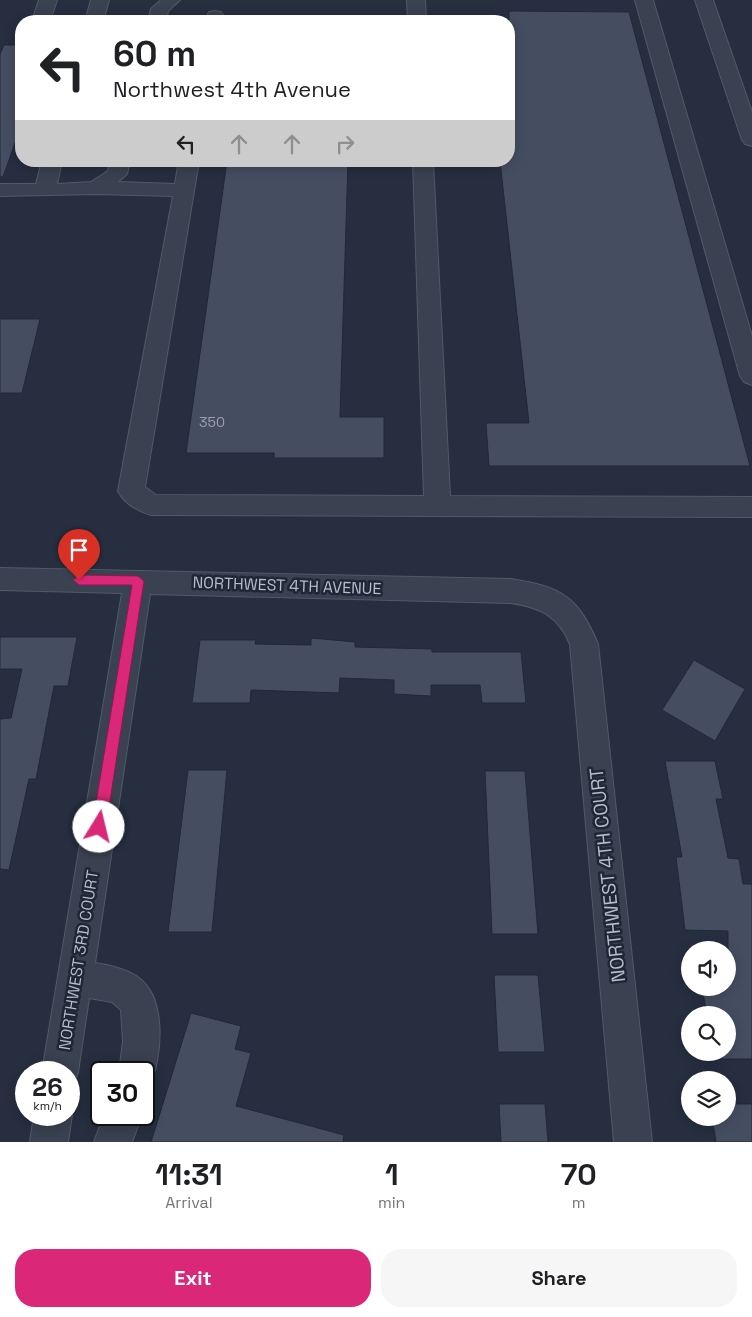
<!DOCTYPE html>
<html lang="en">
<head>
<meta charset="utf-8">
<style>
  :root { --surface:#fff; --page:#f6f6f6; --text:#202124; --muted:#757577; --accent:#db2777 }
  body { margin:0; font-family:"Space Grotesk",sans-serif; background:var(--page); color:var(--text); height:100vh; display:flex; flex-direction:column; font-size:19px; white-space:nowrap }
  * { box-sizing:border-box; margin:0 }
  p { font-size:16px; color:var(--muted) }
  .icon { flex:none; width:28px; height:28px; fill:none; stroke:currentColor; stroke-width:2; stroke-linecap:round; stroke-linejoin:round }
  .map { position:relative; height:1142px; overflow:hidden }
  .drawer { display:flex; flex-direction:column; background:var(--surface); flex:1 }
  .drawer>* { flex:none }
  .hud { position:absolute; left:15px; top:15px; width:500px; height:152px; border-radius:20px; box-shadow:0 2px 12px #0003; background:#fff; color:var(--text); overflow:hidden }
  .buttons { position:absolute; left:681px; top:941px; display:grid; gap:10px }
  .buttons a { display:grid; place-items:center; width:55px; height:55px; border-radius:50%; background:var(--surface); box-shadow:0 2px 12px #0003; font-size:25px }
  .speed { position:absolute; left:15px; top:1061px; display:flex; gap:10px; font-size:25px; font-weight:700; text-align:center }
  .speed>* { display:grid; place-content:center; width:65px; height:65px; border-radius:50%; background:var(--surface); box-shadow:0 2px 12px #0003; line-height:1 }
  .speed small { font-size:12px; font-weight:400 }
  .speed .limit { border:2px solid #111; border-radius:8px; background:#fff; color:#111 }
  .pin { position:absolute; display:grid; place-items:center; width:42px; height:42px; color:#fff; margin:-51px -21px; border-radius:50% 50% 50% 0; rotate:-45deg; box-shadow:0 0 5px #0007 }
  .pin .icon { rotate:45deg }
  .me { position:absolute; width:55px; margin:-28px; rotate:9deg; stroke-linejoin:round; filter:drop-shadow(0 0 4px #0008) }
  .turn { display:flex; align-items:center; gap:18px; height:105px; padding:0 15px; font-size:22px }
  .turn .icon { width:65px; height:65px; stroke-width:2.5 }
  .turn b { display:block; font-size:35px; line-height:42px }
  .lanes { display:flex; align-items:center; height:48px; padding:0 15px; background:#0003; justify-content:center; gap:25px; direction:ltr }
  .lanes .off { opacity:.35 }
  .eta { display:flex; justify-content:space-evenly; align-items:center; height:85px; text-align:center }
  .eta b { font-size:30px; font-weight:800; line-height:35px }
  .primary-button { display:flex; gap:10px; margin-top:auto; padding:10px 15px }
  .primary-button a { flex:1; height:58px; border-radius:20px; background:var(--accent); color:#fff; font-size:20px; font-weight:800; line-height:58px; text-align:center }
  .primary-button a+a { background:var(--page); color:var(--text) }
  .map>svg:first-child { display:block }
</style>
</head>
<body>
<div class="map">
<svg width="752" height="1142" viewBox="0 0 752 1142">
  <rect width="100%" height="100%" fill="#262e40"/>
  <g fill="#454e61" stroke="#212837">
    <path d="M 509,11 L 629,12 L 750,466 L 489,466 L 486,423 L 529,423 L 500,161 L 509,161 Z"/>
    <path d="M 4,45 L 21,45 L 21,126 L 3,177 L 0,177 L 0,54 Z"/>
    <path d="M 227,161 L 348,161 L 340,417 L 384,417 L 384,458 L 274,458 L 274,453 L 186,453 Z"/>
    <path d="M 0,319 L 40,319 L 22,393 L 0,393 Z"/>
    <path d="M 0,637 L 77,637 L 68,686 L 54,686 L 36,779 L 29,779 L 9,870 L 0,869 L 0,719 L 11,718 L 22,669 L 0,669 Z"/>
    <path d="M 311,638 L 355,642 L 355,647 L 432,649 L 432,652 L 521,652 L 526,703 L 482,703 L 480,685 L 431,685 L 431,696 L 394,694 L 394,680 L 340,678 L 339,693 L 251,690 L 250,703 L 192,703 L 200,640 L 256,640 L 255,644 L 311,645 Z"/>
    <path d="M 694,660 L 745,689 L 715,741 L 662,710 Z"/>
    <path d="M 665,761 L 715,761 L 723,799 L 716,799 L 728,858 L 739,859 L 743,884 L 752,884 L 752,1059 L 714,1059 L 713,1052 L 728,1052 L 728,1015 L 707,1015 L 702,988 L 728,988 L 728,931 L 685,930 L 676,857 L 682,857 Z"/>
    <path d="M 188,770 L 227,770 L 212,932 L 168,932 Z"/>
    <path d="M 485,771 L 525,771 L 538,934 L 492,934 Z"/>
    <path d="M 494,975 L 538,975 L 545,1052 L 498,1052 Z"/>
    <path d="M 191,1013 L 241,1026 L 235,1049 L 251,1053 L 236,1106 L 344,1135 L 343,1142 L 151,1142 Z"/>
    <path d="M 499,1104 L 545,1104 L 548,1142 L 501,1142 Z"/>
    <path d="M 728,1104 L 752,1104 L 752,1142 L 716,1142 L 712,1118 L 728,1118 Z"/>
  </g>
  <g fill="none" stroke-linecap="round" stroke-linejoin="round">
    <g stroke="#525967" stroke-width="2">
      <g id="minor">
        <path d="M 39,0 L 57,0 L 50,21 L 32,21 Z"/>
        <path d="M 91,0 L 109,0 L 103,21 L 85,21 Z"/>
        <path d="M 161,0 L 180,0 L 168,11 L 166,21 L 148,21 L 151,9 Z"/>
        <path d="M 407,0 L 425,0 L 426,21 L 408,21 Z"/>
        <path d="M 635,0 L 653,0 L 752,336 L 752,385 L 744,382 L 740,376 Z"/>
        <path d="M 695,0 L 713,0 L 752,112 L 752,146 L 745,144 L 742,140 Z"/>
        <path d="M 215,11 L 221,12 L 224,16 L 223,21 L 205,21 L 209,12 Z"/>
        <path d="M 42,161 L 62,161 L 57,184 L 91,182 L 108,171 L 110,161 L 130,161 L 127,174 L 118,182 L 175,184 L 179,161 L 199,161 L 145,487 L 156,495 L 424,496 L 413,161 L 433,161 L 450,496 L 752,497 L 752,517 L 151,515 C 138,511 124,503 118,491 L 173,196 L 96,194 L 0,196 L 0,184 L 36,184 Z"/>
        <path d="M 0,568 L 511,579 C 561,587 578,596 598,644 L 652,1142 L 614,1142 L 570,644 C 558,616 540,607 511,603 L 150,594 L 95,963 C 109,965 127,969 139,978 C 167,999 162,1057 150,1085 L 144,1088 L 144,1072 L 119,1072 L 123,1042 L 121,1010 L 112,1002 L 89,998 L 78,1072 L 73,1085 L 69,1087 L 69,1072 L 42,1072 L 122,593 L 0,590 Z"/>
        <path d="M 69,1108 L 72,1115 L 68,1142 L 30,1142 L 34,1115 L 69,1115 Z"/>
        <path d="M 104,1115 L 142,1115 L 132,1142 L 94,1142 Z"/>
      </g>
    </g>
    <use href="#minor" fill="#3a4150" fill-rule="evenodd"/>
  </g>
  <path fill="#db2777" stroke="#8e194d" d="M 79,575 L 138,576 L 144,581 L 106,827 L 104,831 L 99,833 L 94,831 L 92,827 L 132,585 L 79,585 L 73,580 Z"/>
  <g text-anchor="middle" stroke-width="5" stroke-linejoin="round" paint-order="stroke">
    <g font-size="14" fill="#9aa0b0">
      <text x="212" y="427">350</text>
    </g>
    <g font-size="16" fill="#b7bcca" stroke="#1f2635">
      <text transform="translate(287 585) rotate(2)" y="6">NORTHWEST 4TH AVENUE</text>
      <text transform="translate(78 960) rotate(-81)" y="6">NORTHWEST 3RD COURT</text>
    </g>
    <g font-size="19" fill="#b7bcca" stroke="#1f2635">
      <text transform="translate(607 875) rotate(-96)" y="7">NORTHWEST 4TH COURT</text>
    </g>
  </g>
</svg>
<div class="buttons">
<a><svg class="icon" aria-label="sound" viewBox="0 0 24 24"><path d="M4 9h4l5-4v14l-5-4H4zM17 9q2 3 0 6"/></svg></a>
<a><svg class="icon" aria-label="search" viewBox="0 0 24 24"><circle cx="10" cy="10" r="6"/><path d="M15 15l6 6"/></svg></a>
<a><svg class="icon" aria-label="layers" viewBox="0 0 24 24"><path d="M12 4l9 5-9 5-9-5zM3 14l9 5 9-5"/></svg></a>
</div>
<div class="speed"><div>26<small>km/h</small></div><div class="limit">30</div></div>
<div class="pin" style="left:79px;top:580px;background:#d93025"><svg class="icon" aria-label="arrive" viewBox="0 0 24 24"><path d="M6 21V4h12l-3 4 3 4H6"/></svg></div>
<svg class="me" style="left:99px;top:827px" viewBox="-20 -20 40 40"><circle r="19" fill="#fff"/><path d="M0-13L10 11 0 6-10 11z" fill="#db2777"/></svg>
<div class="hud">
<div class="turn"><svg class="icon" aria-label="left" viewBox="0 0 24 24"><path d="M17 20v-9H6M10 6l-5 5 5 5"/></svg><div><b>60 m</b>Northwest 4th Avenue</div></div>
<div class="lanes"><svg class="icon" aria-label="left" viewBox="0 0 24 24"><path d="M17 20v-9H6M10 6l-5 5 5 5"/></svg><svg class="icon off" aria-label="ahead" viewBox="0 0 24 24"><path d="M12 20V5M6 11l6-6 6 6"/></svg><svg class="icon off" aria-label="ahead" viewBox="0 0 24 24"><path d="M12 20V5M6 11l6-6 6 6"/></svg><svg class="icon off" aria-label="right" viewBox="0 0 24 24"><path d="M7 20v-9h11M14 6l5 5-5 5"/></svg></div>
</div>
</div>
<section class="drawer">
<div class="eta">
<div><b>11:31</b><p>Arrival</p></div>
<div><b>1</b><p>min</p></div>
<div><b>70</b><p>m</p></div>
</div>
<div class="primary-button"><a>Exit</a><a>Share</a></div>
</section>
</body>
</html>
